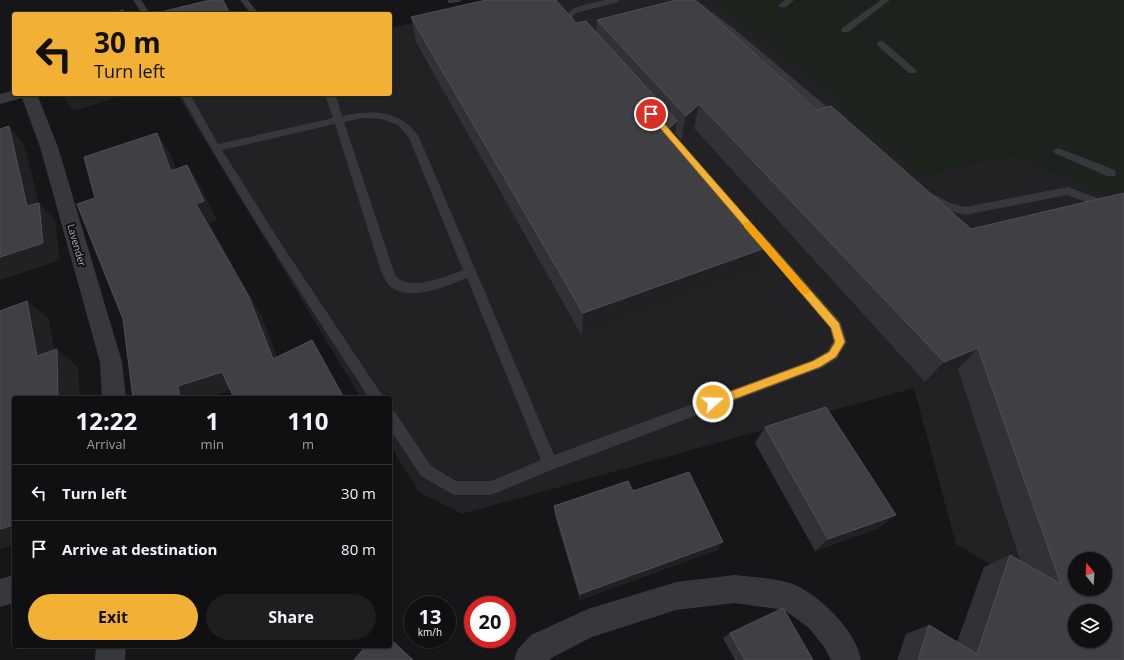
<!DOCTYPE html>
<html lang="en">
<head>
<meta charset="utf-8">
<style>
  :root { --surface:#101012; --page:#1e1e20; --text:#f1f3f6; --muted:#9c9d9f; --line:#303032; --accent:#f2b134 }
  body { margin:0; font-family:"Open Sans",sans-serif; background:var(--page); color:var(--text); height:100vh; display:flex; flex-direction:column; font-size:15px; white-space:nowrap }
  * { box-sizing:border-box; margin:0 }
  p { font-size:13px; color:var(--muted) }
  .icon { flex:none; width:22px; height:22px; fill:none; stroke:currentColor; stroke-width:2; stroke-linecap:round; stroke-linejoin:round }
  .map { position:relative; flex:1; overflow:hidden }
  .side { position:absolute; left:12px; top:396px; width:380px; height:252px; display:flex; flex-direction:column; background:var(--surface); border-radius:4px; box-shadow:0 1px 3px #0004,0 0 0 1px var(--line) }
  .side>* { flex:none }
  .banner { position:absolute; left:12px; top:12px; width:380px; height:84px; border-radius:4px; box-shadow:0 1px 3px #0004,0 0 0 1px var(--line); background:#f2b134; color:#111; overflow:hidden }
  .needle { width:26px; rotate:342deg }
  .controls { position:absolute; left:1068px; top:552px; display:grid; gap:8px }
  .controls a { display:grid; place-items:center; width:44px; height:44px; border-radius:50%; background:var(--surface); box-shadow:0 1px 3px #0004,0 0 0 1px var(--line); font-size:20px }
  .speed { position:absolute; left:404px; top:596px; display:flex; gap:8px; font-size:20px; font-weight:700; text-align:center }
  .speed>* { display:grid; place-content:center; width:52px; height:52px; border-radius:50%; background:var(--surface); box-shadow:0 1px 3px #0004,0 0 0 1px var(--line); line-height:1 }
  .speed small { font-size:10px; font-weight:400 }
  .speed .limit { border:6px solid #d22; background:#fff; color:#111 }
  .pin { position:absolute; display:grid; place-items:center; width:34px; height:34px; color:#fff; margin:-17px; border:2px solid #fff; border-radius:50%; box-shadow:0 1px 4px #0007 }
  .me { position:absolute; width:44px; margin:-22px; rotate:70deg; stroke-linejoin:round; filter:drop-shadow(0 0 3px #0008) }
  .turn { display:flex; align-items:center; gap:14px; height:84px; padding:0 16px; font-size:18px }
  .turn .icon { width:52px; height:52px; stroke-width:2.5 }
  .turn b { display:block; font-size:28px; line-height:34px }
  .eta { display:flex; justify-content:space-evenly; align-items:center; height:68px; text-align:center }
  .eta b { font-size:24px; font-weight:700; line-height:28px }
  .primary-button { display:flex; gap:8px; margin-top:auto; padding:8px 16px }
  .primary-button a { flex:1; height:46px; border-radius:24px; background:var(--accent); color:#111; font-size:16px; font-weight:700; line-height:46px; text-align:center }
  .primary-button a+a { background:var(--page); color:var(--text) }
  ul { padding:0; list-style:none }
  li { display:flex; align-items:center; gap:12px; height:56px; padding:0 16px; border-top:1px solid var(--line) }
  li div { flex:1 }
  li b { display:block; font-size:15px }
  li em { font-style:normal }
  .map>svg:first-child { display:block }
</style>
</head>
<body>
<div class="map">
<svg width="1124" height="660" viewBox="0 0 1124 660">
  <rect width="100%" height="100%" fill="#161618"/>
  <path fill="#222225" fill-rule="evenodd" d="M 512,0 L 712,0 L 840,98 L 921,175 L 1014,154 L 1124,202 L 1105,611 L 1075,611 L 1051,601 L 956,544 L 914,388 L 462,514 L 419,492 L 390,445 L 390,398 L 361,398 L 177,94 L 390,94 L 390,28 ZM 1075,559 L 1105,559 L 1105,589 L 1075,589 Z"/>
  <path fill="#1c231d" d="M 712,0 L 1124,0 L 1124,202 L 1014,154 L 921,175 L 837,104 L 840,98 Z"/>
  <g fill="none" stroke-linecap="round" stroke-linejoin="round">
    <g fill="#37383d" fill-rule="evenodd">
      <path d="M 133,0 L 141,0 L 150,14 L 142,14 Z"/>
      <path d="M 240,0 L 248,0 L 259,14 L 251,14 Z"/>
      <path d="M 448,0 L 461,0 L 460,2 L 448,3 Z"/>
      <path d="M 605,0 L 619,0 L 618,2 L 576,13 L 573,16 L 573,20 L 581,29 L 580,31 L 574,31 L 565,20 C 565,6 594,3 605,0 Z"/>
      <path d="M 687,0 L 696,0 L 733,28 L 839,117 L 840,119 L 839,121 L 831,121 L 727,32 Z"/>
      <path d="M 785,0 L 794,0 L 786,7 L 780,7 L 779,5 Z"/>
      <path d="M 881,0 L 890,0 L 848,32 L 842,32 L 841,30 L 842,28 Z"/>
      <path d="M 881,41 L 884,42 L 915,69 L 917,71 L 915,73 L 909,73 L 878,46 L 877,44 L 878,42 Z"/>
      <path d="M 180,94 L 190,94 L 218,144 L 333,118 L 325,94 L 335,94 L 342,116 C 372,110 400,109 419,137 L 554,455 L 812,360 L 827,351 L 833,341 L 830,328 L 753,238 L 751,235 L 753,232 L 757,231 L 761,232 L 841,322 L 847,342 L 837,359 L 822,368 L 554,469 L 491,495 L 454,495 L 421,476 L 390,429 L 390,411 L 395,412 L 431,466 L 456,481 L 491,481 L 541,460 L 467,278 C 446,286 412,302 391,287 C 386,283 384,276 381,271 L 335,124 L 222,150 L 282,245 L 384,398 L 369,398 C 304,298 238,198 180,94 ZM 363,118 L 381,119 L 398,125 L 409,138 L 463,270 C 446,276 409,293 395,275 L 344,122 Z"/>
      <path d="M 1058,148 L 1115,170 L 1116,173 L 1115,176 L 1107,176 L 1054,153 L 1053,151 Z"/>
      <path d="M 1068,187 L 1124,208 L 1124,216 L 1067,195 L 965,215 L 942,209 L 929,202 L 923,196 L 925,193 L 929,192 L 950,203 L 965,207 Z"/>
    </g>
    <g fill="#37383d" fill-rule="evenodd">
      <path d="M 14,90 L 14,94 L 37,94 L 58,147 L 122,362 L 126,398 L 102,398 L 100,362 L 40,147 L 22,98 L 0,104 L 0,94 Z"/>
      <path d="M 14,575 L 14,603 L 0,607 L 0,579 Z"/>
      <path d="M 735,575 C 753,577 773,578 790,583 C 817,592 857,631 861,660 L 831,660 L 825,648 L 808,627 L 784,610 L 735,603 L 676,610 L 592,637 L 553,657 L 549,660 L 514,660 L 518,649 L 531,635 L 588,609 L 676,582 Z"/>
      <path d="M 96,646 L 126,646 L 125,660 L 95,660 Z"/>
    </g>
  </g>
  <g fill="#323236">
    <path d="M 411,17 L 576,23 L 596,32 L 597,20 L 817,110 L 971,229 L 1124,660 L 897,660 L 906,634 L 929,625 L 957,642 L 984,567 L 1010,555 L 1020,560 L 958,369 L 925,382 L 694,128 L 681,140 L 675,133 L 674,137 L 758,271 L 582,336 L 416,42 Z"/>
    <path d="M 765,427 L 879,528 L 815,551 L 755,443 Z"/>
    <path d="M 633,491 L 717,550 L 580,600 L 555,516 L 554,506 Z"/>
    <path d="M 730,633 L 813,660 L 735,660 L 723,638 Z"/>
  </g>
  <g fill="#212124">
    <path d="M 62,94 L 127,94 L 74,111 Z"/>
    <path d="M 699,104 L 694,128 L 681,140 L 686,116 Z"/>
    <path d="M 677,121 L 673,147 L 667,130 Z"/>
    <path d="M 9,126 L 24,144 L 39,203 L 55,220 L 60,260 L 0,280 L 0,257 L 27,206 Z"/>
    <path d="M 157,133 L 170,153 L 184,191 L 171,171 Z"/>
    <path d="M 187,165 L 200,185 L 217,220 L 209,223 L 261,315 L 285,376 L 273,359 L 196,204 Z"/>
    <path d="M 768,247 L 758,271 L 582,336 L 583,313 Z"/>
    <path d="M 27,301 L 49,319 L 57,366 L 57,349 L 78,367 L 80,398 L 58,398 L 37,356 Z"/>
    <path d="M 312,340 L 322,357 L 345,398 L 344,398 Z"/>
    <path d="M 978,348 L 958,369 L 925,382 L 944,362 Z"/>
    <path d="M 222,372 L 236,388 L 206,398 L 180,398 L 178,386 Z"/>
    <path d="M 896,515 L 879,528 L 815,551 L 828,539 Z"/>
    <path d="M 14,525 L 14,545 L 0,549 L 0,529 Z"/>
    <path d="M 723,542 L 717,550 L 580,600 L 580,594 Z"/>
    <path d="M 390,638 L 414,660 L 413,660 L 390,639 Z"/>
  </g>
  <g fill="#3f3f44" stroke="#4f5156" fill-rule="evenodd">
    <path d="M 210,0 L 223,0 L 230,14 L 153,14 Z"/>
    <path d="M 486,0 L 556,0 L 576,23 L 586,21 L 677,121 L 667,130 L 768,247 L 583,313 L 411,17 Z"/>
    <path d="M 676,0 L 695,0 L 817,110 L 831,106 L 971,229 L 1124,193 L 1124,660 L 918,660 L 929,625 L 977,654 L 1010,555 L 1061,584 L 978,348 L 944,362 L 699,104 L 686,116 L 597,20 ZM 1075,559 L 1105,559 L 1105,589 L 1075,589 ZM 1075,611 L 1105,611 L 1105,641 L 1075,641 Z"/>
    <path d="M 123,10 L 125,14 L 110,14 Z"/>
    <path d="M 9,126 L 27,206 L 39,203 L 43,243 L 0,257 L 0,129 Z"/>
    <path d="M 157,133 L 171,171 L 187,165 L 204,201 L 196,204 L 249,297 L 273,359 L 312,340 L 344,398 L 234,398 L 222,372 L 178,386 L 180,398 L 133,398 L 123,319 L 77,204 L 95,198 L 84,157 Z"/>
    <path d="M 27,301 L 37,356 L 57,349 L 58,398 L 14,398 L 14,525 L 0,529 L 0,311 Z"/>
    <path d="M 826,407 L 896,515 L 828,539 L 765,427 Z"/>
    <path d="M 689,472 L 723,542 L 580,594 L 554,506 L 628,481 L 633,491 Z"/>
    <path d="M 783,608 L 813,660 L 745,660 L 730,633 Z"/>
    <path d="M 390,639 L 413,660 L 354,660 L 366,646 L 390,646 Z"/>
  </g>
  <path fill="#f2b134" stroke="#9d7322" d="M 649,112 L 654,112 L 839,323 L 845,342 L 836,357 L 820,367 L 713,407 L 710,406 L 708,402 L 710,399 L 813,361 L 829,352 L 835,342 L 831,328 L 649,115 Z"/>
  <path fill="#f59e0b" d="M 747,222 L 750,223 L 808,289 L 810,291 L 808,294 L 802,294 L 744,227 L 744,223 Z"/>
  <g text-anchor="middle" stroke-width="4" stroke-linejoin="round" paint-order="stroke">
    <g font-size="10" fill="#a8adb8" stroke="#111113">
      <text transform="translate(77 245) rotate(74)" y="4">Lavender</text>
    </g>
  </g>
</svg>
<div class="controls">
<a><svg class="needle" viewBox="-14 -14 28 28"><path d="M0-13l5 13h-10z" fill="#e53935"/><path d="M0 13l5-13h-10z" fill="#9c9d9f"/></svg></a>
<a><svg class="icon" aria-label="layers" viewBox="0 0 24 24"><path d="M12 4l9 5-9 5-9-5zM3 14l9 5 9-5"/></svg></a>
</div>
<div class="speed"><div>13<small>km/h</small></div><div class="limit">20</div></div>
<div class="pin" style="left:651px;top:114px;background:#d93025"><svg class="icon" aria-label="arrive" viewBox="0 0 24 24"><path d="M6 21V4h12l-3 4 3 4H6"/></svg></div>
<svg class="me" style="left:713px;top:402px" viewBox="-20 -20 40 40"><circle r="17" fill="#f2b134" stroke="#fff" stroke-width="3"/><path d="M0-11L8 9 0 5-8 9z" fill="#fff"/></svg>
<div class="banner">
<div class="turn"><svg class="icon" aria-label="left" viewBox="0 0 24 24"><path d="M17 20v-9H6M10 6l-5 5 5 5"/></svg><div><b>30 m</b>Turn left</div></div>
</div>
<section class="side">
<div class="eta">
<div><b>12:22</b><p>Arrival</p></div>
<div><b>1</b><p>min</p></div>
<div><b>110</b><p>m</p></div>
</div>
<ul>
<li><svg class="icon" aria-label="left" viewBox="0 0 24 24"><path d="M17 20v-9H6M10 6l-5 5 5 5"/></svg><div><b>Turn left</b></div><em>30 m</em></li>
<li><svg class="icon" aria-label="arrive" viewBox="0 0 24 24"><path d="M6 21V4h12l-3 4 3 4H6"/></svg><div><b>Arrive at destination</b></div><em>80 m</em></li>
</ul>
<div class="primary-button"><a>Exit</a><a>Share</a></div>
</section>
</div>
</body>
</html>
